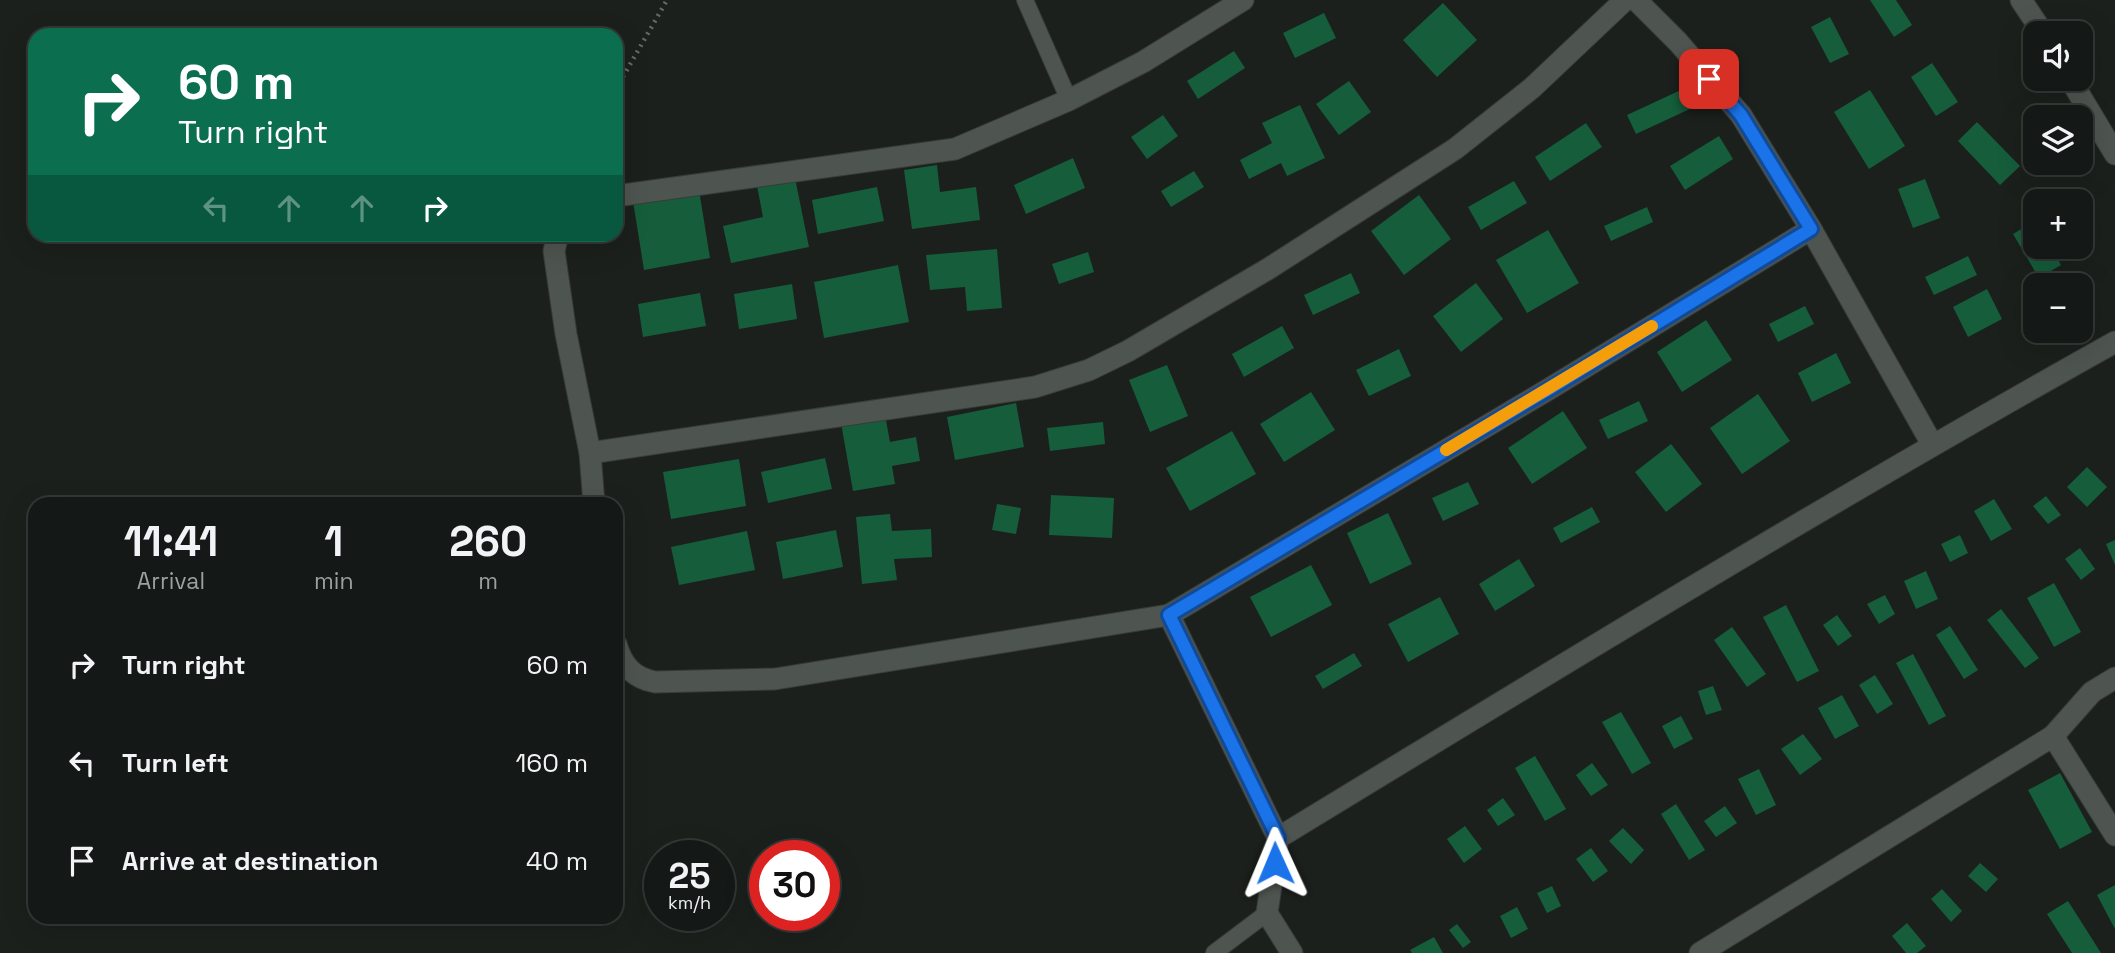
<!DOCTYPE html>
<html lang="en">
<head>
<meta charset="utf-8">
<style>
  :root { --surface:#141816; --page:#1d211f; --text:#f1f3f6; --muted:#9da0a1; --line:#333735 }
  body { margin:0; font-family:"Space Grotesk",sans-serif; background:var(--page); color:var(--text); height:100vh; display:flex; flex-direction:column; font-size:26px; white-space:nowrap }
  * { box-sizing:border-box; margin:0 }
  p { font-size:23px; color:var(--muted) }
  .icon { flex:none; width:38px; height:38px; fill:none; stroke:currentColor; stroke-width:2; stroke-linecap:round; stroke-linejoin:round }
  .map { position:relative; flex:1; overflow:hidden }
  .panel { position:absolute; left:28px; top:497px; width:595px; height:427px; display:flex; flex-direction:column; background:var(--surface); border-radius:21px; box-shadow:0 7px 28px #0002,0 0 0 2px var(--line) }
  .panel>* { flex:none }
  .banner { position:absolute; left:28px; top:28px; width:595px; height:214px; border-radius:21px; box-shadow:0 7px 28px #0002,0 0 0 2px var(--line); background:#0b6e4f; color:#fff; overflow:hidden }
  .tools { position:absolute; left:2023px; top:21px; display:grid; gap:14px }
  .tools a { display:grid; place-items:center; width:70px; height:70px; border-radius:14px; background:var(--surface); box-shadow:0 7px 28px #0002,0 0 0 2px var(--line); font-size:35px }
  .speed { position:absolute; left:644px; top:840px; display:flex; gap:14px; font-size:35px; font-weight:700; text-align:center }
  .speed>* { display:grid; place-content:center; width:91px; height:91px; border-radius:50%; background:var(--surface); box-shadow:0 7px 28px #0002,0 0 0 2px var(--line); line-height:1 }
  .speed small { font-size:18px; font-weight:400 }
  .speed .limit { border:10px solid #d22; background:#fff; color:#111 }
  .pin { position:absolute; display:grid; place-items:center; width:60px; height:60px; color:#fff; margin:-30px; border-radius:14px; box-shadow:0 4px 10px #0006 }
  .me { position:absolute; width:77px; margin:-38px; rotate:359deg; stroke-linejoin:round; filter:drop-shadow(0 0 5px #0008) }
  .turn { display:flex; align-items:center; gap:24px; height:147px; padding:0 35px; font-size:32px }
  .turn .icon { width:91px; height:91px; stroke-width:2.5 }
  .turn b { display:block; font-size:49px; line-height:60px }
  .lanes { display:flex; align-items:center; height:66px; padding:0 35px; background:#0003; justify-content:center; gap:35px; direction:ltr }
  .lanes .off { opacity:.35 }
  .eta { display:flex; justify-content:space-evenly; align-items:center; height:119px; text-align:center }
  .eta b { font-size:42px; font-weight:700; line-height:49px }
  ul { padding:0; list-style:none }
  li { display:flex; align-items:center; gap:21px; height:98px; padding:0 35px }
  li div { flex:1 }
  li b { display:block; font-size:26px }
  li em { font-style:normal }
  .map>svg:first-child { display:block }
</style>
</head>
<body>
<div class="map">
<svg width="2115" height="953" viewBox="0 0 2115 953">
  <rect width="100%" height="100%" fill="#1b201d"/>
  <g fill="#155d3b">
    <path d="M 1870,0 L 1896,0 L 1912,25 L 1894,37 Z"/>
    <path d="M 1443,3 L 1477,40 L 1437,77 L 1403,40 Z"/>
    <path d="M 1324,13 L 1336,38 L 1295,58 L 1283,33 Z"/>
    <path d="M 1830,17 L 1849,54 L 1830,63 L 1811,27 Z"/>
    <path d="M 1234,51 L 1245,68 L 1198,99 L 1187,81 Z"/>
    <path d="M 1932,63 L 1958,102 L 1936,116 L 1911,77 Z"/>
    <path d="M 1349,81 L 1371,112 L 1339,135 L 1316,104 Z"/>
    <path d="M 1683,89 L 1692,108 L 1636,134 L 1627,115 Z"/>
    <path d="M 1870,90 L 1905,146 L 1869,169 L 1834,112 Z"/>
    <path d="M 1300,105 L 1325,158 L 1287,176 L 1281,163 L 1249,179 L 1240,160 L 1272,143 L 1262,123 Z"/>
    <path d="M 1163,115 L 1178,136 L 1147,159 L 1131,137 Z"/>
    <path d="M 1977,122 L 2020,166 L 2000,185 L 1958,141 Z"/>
    <path d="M 1586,123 L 1602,147 L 1550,181 L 1535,157 Z"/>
    <path d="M 1719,136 L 1733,159 L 1685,190 L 1670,166 Z"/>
    <path d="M 1073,158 L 1085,188 L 1026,214 L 1014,185 Z"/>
    <path d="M 937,165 L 940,192 L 976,187 L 980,220 L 912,229 L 904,170 Z"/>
    <path d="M 1194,171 L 1204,187 L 1171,207 L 1161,191 Z"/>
    <path d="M 795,178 L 809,247 L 731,263 L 723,226 L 763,217 L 757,186 Z"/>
    <path d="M 1925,179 L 1940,218 L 1913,228 L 1898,189 Z"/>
    <path d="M 1514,181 L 1527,203 L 1481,230 L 1468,207 Z"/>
    <path d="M 877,187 L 884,221 L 818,234 L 812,200 Z"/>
    <path d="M 699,190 L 710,258 L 644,270 L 633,201 Z"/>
    <path d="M 1419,195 L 1451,239 L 1404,275 L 1371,231 Z"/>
    <path d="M 1647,207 L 1653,222 L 1611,241 L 1604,226 Z"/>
    <path d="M 2035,221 L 2035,247 L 2051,247 L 2061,265 L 2039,278 L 2013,234 Z"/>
    <path d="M 1548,230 L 1579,283 L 1527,313 L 1496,260 Z"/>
    <path d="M 997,249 L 1002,308 L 967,311 L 965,287 L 930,290 L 926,255 Z"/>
    <path d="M 1088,252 L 1094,272 L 1059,284 L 1052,264 Z"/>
    <path d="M 1968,256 L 1977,275 L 1934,295 L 1925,277 Z"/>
    <path d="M 898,265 L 909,322 L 824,338 L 814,282 Z"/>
    <path d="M 1351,273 L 1360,293 L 1313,315 L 1304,295 Z"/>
    <path d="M 1476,283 L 1503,319 L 1461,352 L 1433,316 Z"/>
    <path d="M 792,284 L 797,319 L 739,329 L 734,294 Z"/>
    <path d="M 1987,289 L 2002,319 L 1968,337 L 1953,307 Z"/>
    <path d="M 700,293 L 706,326 L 643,337 L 638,304 Z"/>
    <path d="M 1805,306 L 1814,324 L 1778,342 L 1769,324 Z"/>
    <path d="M 1706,320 L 1732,360 L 1682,392 L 1657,352 Z"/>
    <path d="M 1282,326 L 1294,348 L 1244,377 L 1232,354 Z"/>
    <path d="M 1399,349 L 1411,376 L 1369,396 L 1356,370 Z"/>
    <path d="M 1836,353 L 1851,383 L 1812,402 L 1798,373 Z"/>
    <path d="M 1167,365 L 1188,416 L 1150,432 L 1129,380 Z"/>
    <path d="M 1311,392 L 1335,430 L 1284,462 L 1260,424 Z"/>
    <path d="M 1758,394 L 1790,441 L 1742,474 L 1710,428 Z"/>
    <path d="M 1639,401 L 1648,421 L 1608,439 L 1599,420 Z"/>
    <path d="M 1016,403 L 1024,447 L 955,460 L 947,417 Z"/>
    <path d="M 1563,411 L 1587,448 L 1532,484 L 1508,448 Z"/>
    <path d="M 885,415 L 890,442 L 916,437 L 920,461 L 892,466 L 895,484 L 853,491 L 841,423 Z"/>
    <path d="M 1103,422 L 1105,444 L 1050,451 L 1047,428 Z"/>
    <path d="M 1232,431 L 1256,474 L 1190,511 L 1166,468 Z"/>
    <path d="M 1671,444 L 1702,484 L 1666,512 L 1635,472 Z"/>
    <path d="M 825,458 L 832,489 L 768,503 L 761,472 Z"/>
    <path d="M 739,459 L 746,506 L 671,519 L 663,472 Z"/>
    <path d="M 2087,467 L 2107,487 L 2087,507 L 2067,487 Z"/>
    <path d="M 1468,482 L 1479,504 L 1443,521 L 1432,498 Z"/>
    <path d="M 1051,495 L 1114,498 L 1112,538 L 1049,535 Z"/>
    <path d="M 2046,496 L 2061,515 L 2048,524 L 2033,506 Z"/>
    <path d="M 1994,499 L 2012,529 L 1991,541 L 1974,511 Z"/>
    <path d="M 997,504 L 1021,508 L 1016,534 L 992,530 Z"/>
    <path d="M 1592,507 L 1600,522 L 1561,543 L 1553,528 Z"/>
    <path d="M 1388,513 L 1412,564 L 1370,584 L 1347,533 Z"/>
    <path d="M 890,514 L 892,531 L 931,529 L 932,557 L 894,559 L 897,580 L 862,584 L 856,517 Z"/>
    <path d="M 836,530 L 843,567 L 783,579 L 776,542 Z"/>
    <path d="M 747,531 L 755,570 L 679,585 L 671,547 Z"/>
    <path d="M 1960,535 L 1968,553 L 1950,562 L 1941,544 Z"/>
    <path d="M 2115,540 L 2115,565 L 2106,544 Z"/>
    <path d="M 2080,548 L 2095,569 L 2081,580 L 2065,559 Z"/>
    <path d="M 1519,559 L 1535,586 L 1495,611 L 1479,584 Z"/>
    <path d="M 1311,565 L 1332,605 L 1271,637 L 1250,597 Z"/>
    <path d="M 1926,571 L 1938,599 L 1916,609 L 1904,581 Z"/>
    <path d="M 2054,583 L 2081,632 L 2054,647 L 2027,598 Z"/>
    <path d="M 1885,595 L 1895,614 L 1879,624 L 1867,604 Z"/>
    <path d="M 1440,597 L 1459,634 L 1408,662 L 1388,624 Z"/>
    <path d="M 1786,605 L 1819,671 L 1797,682 L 1763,617 Z"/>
    <path d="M 2001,609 L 2039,658 L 2025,668 L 1987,620 Z"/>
    <path d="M 1837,615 L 1852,636 L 1838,646 L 1823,625 Z"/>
    <path d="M 1950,626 L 1978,670 L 1964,679 L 1936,635 Z"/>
    <path d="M 1732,627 L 1766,674 L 1747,687 L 1714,640 Z"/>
    <path d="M 1354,653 L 1362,666 L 1323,689 L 1315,676 Z"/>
    <path d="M 1913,654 L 1946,716 L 1929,725 L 1896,663 Z"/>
    <path d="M 1875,675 L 1893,704 L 1877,714 L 1859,685 Z"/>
    <path d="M 1713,686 L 1722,710 L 1706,715 L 1698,691 Z"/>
    <path d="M 1842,695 L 1859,726 L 1835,739 L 1818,708 Z"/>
    <path d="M 1621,712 L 1651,763 L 1632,774 L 1602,722 Z"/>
    <path d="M 1681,716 L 1693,739 L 1674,749 L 1662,726 Z"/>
    <path d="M 1803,734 L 1822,759 L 1800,775 L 1781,749 Z"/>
    <path d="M 1535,756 L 1566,809 L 1545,821 L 1515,768 Z"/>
    <path d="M 1592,763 L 1608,785 L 1591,796 L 1576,775 Z"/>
    <path d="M 1759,769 L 1776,805 L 1756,815 L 1738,779 Z"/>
    <path d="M 2060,773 L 2092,832 L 2060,849 L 2028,790 Z"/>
    <path d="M 1503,798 L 1515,815 L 1498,826 L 1487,810 Z"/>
    <path d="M 1676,804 L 1705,850 L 1689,860 L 1661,814 Z"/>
    <path d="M 1725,806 L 1737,823 L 1716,837 L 1704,821 Z"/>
    <path d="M 1465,826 L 1482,849 L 1464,863 L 1447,839 Z"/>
    <path d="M 1623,828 L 1644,850 L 1631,864 L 1609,841 Z"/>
    <path d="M 1591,848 L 1608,871 L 1593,882 L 1576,859 Z"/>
    <path d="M 1980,863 L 1998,879 L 1986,892 L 1968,876 Z"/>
    <path d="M 2115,885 L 2115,929 L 2097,895 Z"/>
    <path d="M 1552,886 L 1561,906 L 1547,913 L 1537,893 Z"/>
    <path d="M 1942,889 L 1962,911 L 1951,922 L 1931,899 Z"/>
    <path d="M 2068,901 L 2101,953 L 2072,953 L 2047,914 Z"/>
    <path d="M 1517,907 L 1528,929 L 1511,938 L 1500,916 Z"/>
    <path d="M 1907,923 L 1926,946 L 1917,953 L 1906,953 L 1892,936 Z"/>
    <path d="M 1457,924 L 1471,942 L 1463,948 L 1449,930 Z"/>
    <path d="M 1434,937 L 1443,953 L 1412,953 L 1410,950 Z"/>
  </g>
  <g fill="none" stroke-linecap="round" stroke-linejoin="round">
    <g stroke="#383c39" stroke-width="18">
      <g id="service">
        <path d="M 1025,0 L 1069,100"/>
        <path d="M 1214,953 L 1267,913"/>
      </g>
    </g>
    <g stroke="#383c39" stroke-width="23">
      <g id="minor">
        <path d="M 1636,0 L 1678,42 L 1741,115 L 1811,229 L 1932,444"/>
        <path d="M 616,196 L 955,149 L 1069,100 L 1143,62 L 1243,0"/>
        <path d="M 558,234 L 554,251 L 566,334 L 590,453 L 594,504"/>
        <path d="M 590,453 L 1035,387 L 1089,370 L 1128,351 L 1268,269 L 1455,149 L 1532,88 L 1625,0"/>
        <path d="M 1169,615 L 1278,838 L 1267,913 L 1292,953"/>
        <path d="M 616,644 C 622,665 633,678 655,682 L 775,679 L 1169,615 L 1549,389 L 1811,229"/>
        <path d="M 2053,736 L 2092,692 L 2115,678"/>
        <path d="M 1278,838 C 1555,669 1832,500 2115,342"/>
        <path d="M 1700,953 L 2053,736 L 2115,835"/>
      </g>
    </g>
    <g stroke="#383c39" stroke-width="23">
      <g id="tertiary">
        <path d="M 2021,0 L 2043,33"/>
        <path d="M 2070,79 L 2115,154"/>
      </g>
    </g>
    <path stroke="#666a67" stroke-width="4.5" stroke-dasharray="2 5" stroke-linecap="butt" d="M 616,89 L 667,0"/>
    <use href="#service" stroke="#4e5450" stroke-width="16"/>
    <use href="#minor" stroke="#4e5450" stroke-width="21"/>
    <use href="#tertiary" stroke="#4e5450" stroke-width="21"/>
  </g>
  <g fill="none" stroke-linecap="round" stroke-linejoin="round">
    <g stroke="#114b97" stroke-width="18">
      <path id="route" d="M 1275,863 L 1278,838 L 1169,615 L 1549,389 L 1811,229 L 1741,115 L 1709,79"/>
    </g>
    <use href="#route" stroke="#1a73e8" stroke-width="12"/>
    <path stroke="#f59e0b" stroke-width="12" d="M 1446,450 L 1652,326"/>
  </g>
</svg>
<div class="tools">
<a><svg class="icon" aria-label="sound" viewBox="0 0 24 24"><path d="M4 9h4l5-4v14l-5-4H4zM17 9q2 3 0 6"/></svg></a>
<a><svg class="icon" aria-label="layers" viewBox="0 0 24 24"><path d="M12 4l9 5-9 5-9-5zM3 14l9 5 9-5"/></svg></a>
<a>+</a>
<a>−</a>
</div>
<div class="speed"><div>25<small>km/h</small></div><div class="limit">30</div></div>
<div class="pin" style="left:1709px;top:79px;background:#d93025"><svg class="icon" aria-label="arrive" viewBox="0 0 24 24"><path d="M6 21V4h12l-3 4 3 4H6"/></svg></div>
<svg class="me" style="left:1275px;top:863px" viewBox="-20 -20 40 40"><path d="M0-17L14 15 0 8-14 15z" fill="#1a73e8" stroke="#fff" stroke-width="4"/></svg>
<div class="banner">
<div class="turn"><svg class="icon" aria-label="right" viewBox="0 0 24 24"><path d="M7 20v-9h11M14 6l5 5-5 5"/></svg><div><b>60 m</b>Turn right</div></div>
<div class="lanes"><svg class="icon off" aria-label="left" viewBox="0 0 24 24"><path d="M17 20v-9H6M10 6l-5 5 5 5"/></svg><svg class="icon off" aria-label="ahead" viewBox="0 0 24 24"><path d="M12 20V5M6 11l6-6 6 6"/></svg><svg class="icon off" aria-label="ahead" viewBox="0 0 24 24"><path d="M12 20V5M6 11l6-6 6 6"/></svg><svg class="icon" aria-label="right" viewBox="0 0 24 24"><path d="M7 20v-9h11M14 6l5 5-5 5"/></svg></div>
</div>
<section class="panel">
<div class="eta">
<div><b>11:41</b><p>Arrival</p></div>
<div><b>1</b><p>min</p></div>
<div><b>260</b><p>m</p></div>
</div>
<ul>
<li><svg class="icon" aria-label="right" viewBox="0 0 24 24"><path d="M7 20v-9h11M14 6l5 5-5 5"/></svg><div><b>Turn right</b></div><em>60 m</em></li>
<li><svg class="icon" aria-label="left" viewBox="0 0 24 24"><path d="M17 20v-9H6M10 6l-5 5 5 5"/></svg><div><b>Turn left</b></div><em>160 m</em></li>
<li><svg class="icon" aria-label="arrive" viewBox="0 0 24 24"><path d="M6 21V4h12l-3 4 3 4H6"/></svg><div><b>Arrive at destination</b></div><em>40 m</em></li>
</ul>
</section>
</div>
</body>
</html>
